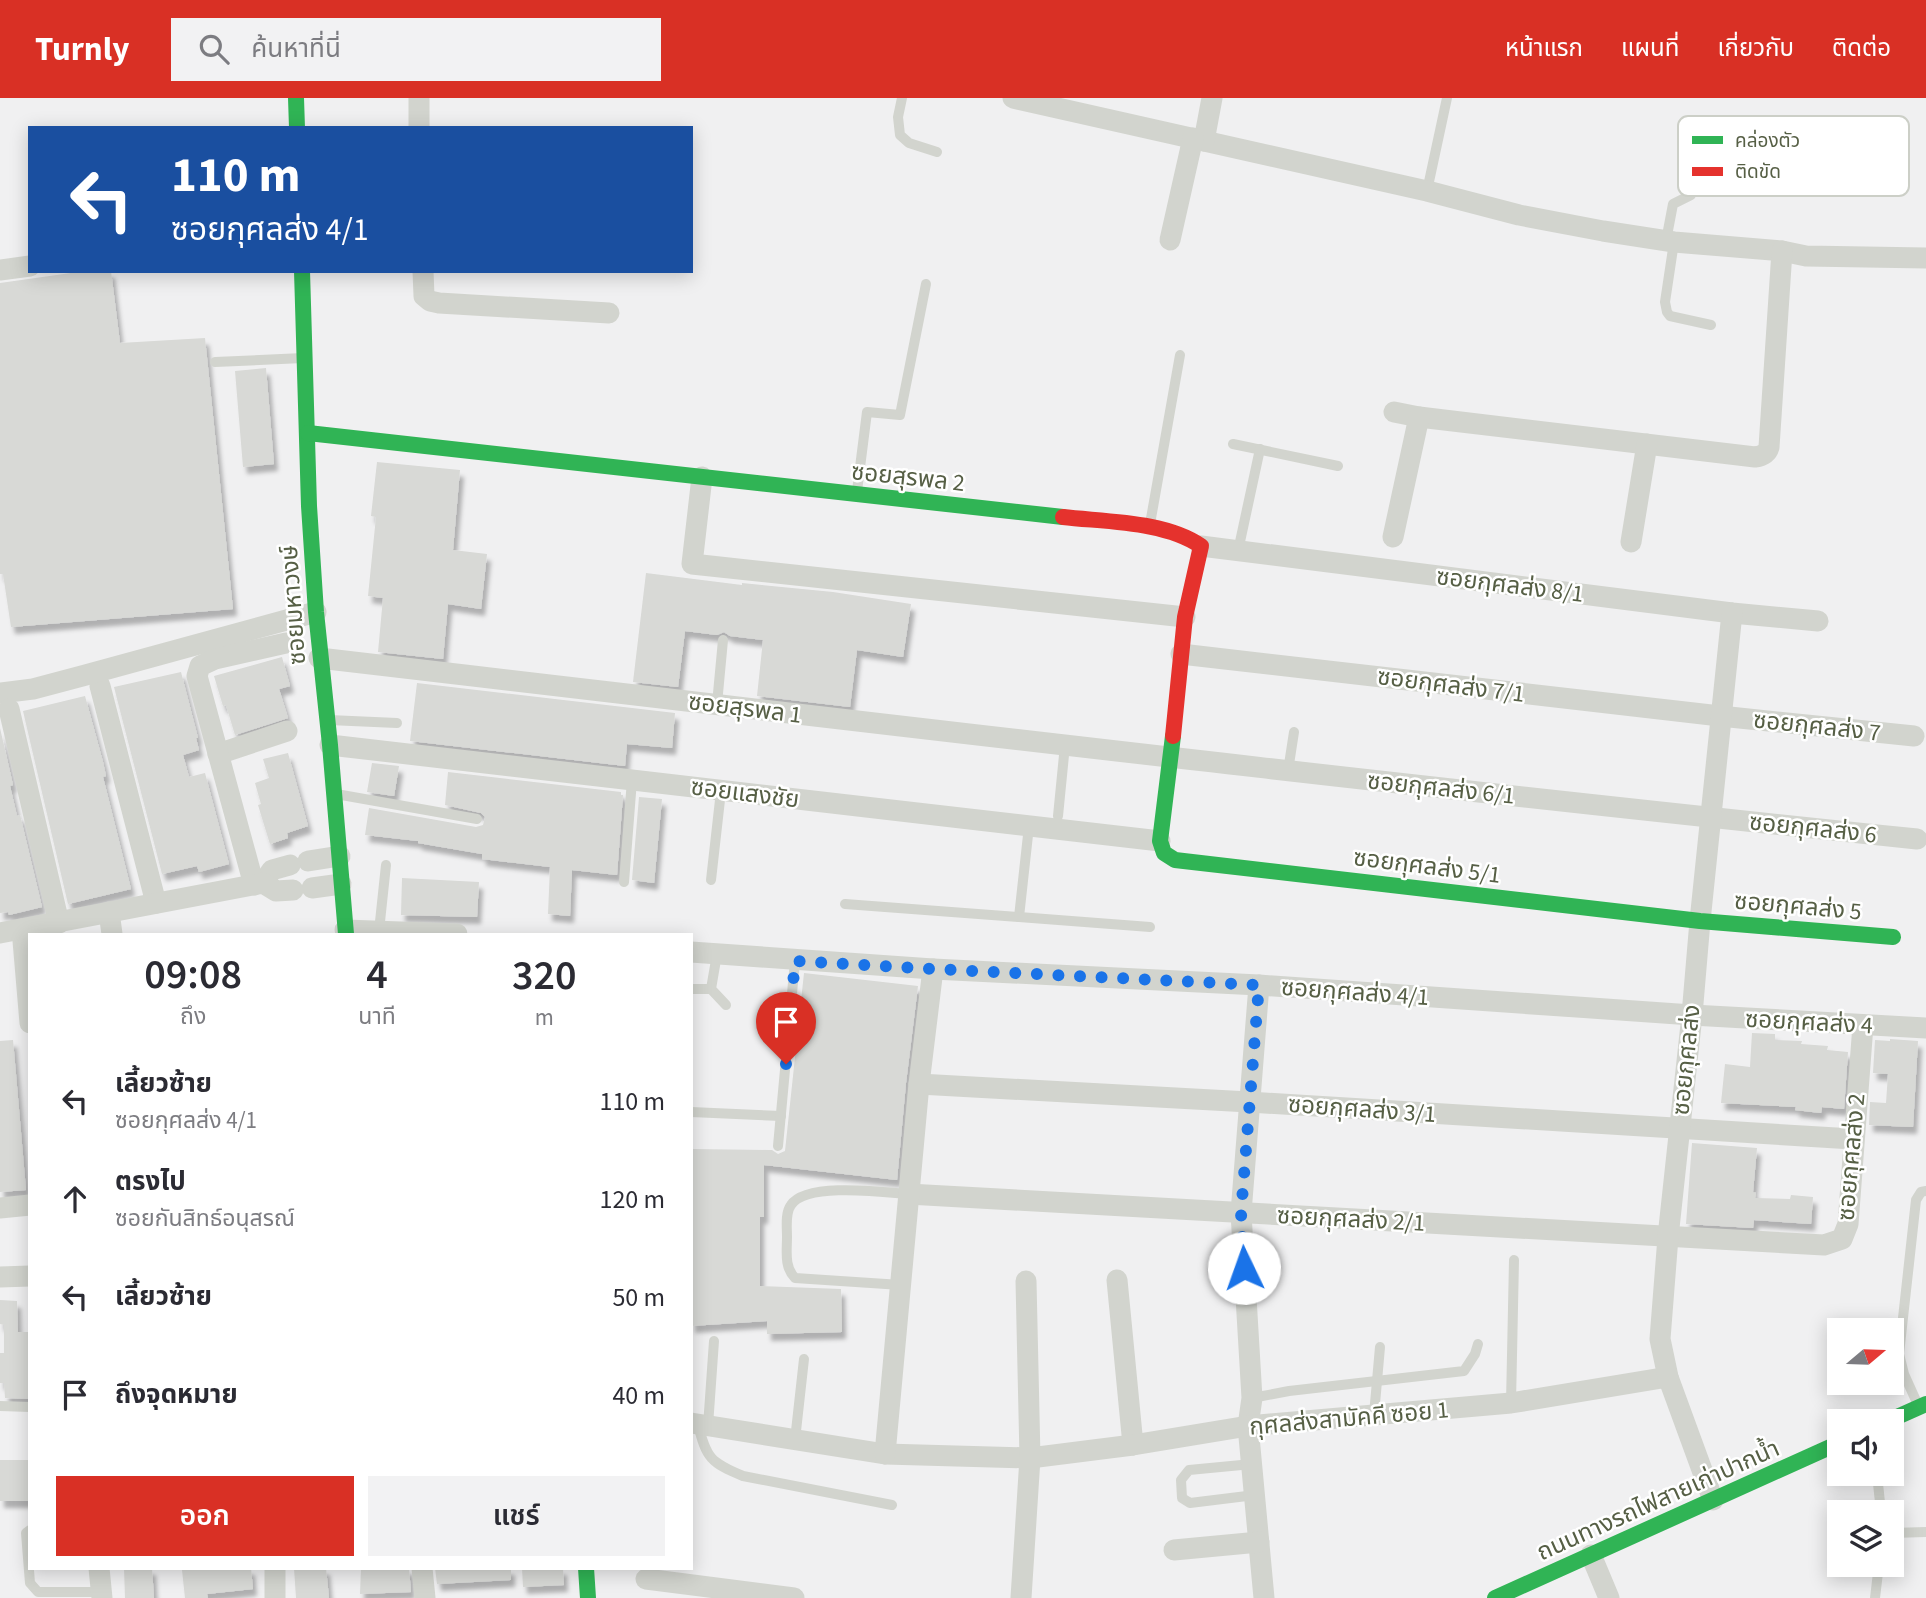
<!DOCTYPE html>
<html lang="th">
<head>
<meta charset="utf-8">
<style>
  :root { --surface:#fff; --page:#f2f2f3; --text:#2b2b33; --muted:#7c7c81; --accent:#d93025 }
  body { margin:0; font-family:"Source Sans 3","Noto Sans Thai",sans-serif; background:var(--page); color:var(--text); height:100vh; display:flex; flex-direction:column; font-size:26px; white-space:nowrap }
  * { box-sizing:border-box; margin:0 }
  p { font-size:23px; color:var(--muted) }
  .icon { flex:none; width:38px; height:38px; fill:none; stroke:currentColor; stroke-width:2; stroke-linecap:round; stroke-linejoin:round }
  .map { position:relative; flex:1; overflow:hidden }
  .details { position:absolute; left:28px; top:835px; width:665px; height:637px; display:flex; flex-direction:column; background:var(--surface); border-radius:0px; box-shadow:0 4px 18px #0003 }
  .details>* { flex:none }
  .guide { position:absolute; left:28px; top:28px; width:665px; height:147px; border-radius:0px; box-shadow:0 4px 18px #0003; background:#1a4fa0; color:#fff; overflow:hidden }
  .needle { width:46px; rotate:71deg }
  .fabs { position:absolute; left:1827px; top:1220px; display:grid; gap:14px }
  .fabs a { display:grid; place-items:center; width:77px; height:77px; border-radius:0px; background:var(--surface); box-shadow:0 4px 18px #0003; font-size:35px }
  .pin { position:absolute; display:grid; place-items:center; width:60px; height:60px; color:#fff; margin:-72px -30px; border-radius:50% 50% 50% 0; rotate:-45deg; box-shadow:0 0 7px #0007 }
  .pin .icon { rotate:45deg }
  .me { position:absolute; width:77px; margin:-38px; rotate:357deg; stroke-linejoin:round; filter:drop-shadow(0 0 5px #0008) }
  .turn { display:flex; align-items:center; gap:24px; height:147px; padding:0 28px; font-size:32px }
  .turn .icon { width:91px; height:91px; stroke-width:2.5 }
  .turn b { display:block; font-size:49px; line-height:60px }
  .eta { display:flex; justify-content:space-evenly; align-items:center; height:119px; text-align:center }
  .eta b { font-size:42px; font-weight:600; line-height:49px }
  .action { display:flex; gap:14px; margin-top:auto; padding:14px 28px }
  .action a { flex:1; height:80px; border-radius:0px; background:var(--accent); color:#fff; font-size:28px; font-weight:600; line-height:80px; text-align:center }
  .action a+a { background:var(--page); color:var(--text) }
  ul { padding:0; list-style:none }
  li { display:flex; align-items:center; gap:21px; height:98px; padding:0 28px }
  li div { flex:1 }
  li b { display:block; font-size:26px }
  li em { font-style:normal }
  header { display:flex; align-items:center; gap:42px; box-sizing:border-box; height:98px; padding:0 35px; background:var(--accent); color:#fff }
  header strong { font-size:33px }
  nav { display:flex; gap:38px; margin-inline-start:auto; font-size:24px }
  .search { width:490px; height:63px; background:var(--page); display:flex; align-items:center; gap:18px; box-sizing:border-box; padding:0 24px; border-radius:0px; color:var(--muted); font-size:26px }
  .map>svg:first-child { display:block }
</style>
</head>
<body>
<header>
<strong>Turnly</strong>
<div class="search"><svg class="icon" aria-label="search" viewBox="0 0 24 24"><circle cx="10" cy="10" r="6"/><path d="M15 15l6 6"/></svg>ค้นหาที่นี่</div>
<nav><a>หน้าแรก</a><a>แผนที่</a><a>เกี่ยวกับ</a><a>ติดต่อ</a></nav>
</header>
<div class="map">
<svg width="1926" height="1500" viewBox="0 0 1926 1500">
  <defs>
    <filter id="shadow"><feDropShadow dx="4" dy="7" stdDeviation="2" flood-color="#0004"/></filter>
  </defs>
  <rect width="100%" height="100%" fill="#f0f0f1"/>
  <g fill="#d8d9d6" filter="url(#shadow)">
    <path d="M 85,173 L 111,173 L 120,245 L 205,240 L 233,511 L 11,529 L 3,476 L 0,476 L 0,185 Z"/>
    <path d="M 266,270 L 274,366 L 243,369 L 235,273 Z"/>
    <path d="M 377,364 L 460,372 L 453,452 L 487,456 L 481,511 L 448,506 L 443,561 L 378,554 L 383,500 L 368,498 L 376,419 L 371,418 Z"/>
    <path d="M 646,475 L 742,487 L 742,485 L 833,494 L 911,506 L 903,559 L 857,552 L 850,609 L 757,598 L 763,542 L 730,538 L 724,534 L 717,537 L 685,533 L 678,589 L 633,584 Z"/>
    <path d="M 282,559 L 290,588 L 279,591 L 288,620 L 235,637 L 226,607 L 223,608 L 214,578 Z"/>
    <path d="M 181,574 L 198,640 L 196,640 L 199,652 L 183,657 L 189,679 L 205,675 L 229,766 L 199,774 L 197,768 L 162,776 L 114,589 Z"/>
    <path d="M 417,585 L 675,615 L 672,650 L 627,646 L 625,668 L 410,643 Z"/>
    <path d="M 85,598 L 103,664 L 106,678 L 103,679 L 131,791 L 68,806 L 23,613 Z"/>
    <path d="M 0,630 L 13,687 L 10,688 L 17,718 L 20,717 L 42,809 L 9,817 L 8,814 L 0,815 Z"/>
    <path d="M 288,655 L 308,728 L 287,735 L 288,740 L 270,746 L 258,707 L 261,706 L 255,685 L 269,680 L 263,661 Z"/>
    <path d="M 372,665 L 399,668 L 394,698 L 367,694 Z"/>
    <path d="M 448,674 L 621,694 L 621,697 L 623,697 L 617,777 L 572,772 L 570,818 L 548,816 L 550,769 L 482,761 L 482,756 L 418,745 L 418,743 L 365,737 L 369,710 L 476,729 L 483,727 L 485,719 L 481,715 L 445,707 Z"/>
    <path d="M 639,699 L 662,701 L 654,785 L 632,782 Z"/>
    <path d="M 402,780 L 479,784 L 477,819 L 401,817 Z"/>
    <path d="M 804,875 L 918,888 L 906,985 L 897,1082 L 764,1067 L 764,1119 L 760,1119 L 760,1188 L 841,1191 L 842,1234 L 767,1236 L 767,1223 L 691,1228 L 691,1051 L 772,1052 L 778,1056 L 785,1053 Z"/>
    <path d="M 1752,935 L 1775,936 L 1775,942 L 1802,943 L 1801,946 L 1828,948 L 1827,952 L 1848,954 L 1844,1011 L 1822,1009 L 1821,1015 L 1795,1012 L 1796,1009 L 1721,1005 L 1725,966 L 1750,969 Z"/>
    <path d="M 1890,941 L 1918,943 L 1913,1029 L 1869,1027 L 1870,1004 L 1886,1005 L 1888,976 L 1873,975 L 1875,942 L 1890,943 Z"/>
    <path d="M 13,942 L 26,1092 L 0,1094 L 0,943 Z"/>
    <path d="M 1692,1045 L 1757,1050 L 1753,1094 L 1756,1095 L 1755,1100 L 1790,1101 L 1791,1097 L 1813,1099 L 1811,1126 L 1754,1122 L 1753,1130 L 1686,1126 Z"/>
    <path d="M 0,1202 L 17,1203 L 18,1234 L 30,1234 L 30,1301 L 5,1300 L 4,1285 L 0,1285 L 0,1255 L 4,1255 L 4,1227 L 0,1226 Z"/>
    <rect x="0" y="1362" width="30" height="41"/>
    <path d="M 124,1470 L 152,1470 L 154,1500 L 125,1500 Z"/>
    <path d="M 215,1470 L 251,1470 L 253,1491 L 207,1496 L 208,1500 L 185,1500 L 182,1472 Z"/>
    <path d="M 294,1470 L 326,1470 L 329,1500 L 296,1500 Z"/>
    <path d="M 361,1470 L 409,1470 L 411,1494 L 360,1496 Z"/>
    <path d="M 435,1470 L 511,1470 L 511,1482 L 437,1486 Z"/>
    <path d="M 522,1470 L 563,1470 L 564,1487 L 523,1489 Z"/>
  </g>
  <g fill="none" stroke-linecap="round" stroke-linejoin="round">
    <g stroke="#d2d4ce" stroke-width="10">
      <path d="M 902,0 L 898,19 L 900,37 L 909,45 L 937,54"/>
      <path d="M 1427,93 L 1447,0"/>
      <path d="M 1666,143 L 1673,106 L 1691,97 L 1695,65"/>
      <path d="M 1674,144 L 1665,204 L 1667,214 L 1670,218 L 1711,227"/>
      <path d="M 215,264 L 303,260"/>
      <path d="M 1233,346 L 1338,368"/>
      <path d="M 857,393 L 867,314 L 900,317 L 926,186"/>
      <path d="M 1150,426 L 1180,257"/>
      <path d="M 1238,453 L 1260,351"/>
      <path d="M 717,606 L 723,542"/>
      <path d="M 329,622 L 397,625"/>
      <path d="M 1288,673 L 1294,634"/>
      <path d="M 336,696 L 477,721"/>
      <path d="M 1058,718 L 1065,647"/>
      <path d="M 711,782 L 721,693"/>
      <path d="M 624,784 L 632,682"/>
      <path d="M 845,806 L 1019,819 L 1029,728"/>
      <path d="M 1019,819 L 1150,829"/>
      <path d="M 379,833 L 386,767"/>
      <path d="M 717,856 L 711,891 L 726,907"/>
      <path d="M 691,891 L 711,891"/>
      <path d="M 691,1014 L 781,1018"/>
      <path d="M 778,1048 L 795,863"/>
      <path d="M 901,1187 L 795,1180 C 784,1169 787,1153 787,1139 C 787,1129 785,1115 791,1107 C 806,1084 883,1094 908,1096"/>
      <path d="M 1252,1300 L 1289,1293 L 1464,1273 L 1475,1256 L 1478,1246"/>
      <path d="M 1511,1305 L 1514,1162"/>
      <path d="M 1918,1307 L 1904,1276 L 1899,1256 L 1916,1102 L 1921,1094 L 1926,1093"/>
      <path d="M 0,1308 L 30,1309"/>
      <path d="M 1374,1317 L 1380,1249"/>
      <path d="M 698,1326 C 706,1360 711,1365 743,1378 L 892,1407"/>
      <path d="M 708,1328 L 714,1243"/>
      <path d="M 795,1342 L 804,1261"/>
      <path d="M 1252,1366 L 1189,1372 L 1181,1382 L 1182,1400 L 1190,1405 L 1255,1397"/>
      <path d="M 1877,1376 L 1881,1414"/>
      <path d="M 30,1432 L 26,1435 L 30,1485 L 38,1494 L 101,1494"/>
      <path d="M 1892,1435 L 1926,1434"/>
      <path d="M 1875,1500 L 1879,1466"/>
    </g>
    <g stroke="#d2d4ce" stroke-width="21">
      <path d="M 419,0 L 419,30"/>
      <path d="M 1013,0 L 1427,93 L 1519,117 L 1603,133 L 1674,144 L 1782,153 L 1806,158 L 1926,160"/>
      <path d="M 1204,43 L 1212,0"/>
      <path d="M 1170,142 L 1193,40"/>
      <path d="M 0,172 L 30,168"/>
      <path d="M 423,173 L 424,198 L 430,203 L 439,205 L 609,215"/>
      <path d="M 1394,314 L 1419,319 L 1755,359 C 1762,358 1767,356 1769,349 L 1782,153"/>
      <path d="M 702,379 L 692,466 L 1185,519"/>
      <path d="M 1393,439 L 1419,319"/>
      <path d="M 1631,444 L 1647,346"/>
      <path d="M 1201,448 L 1732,515 L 1818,523"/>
      <path d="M 1181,556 L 1720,618 L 1914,638"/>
      <path d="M 319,560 C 851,622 1383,686 1917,741"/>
      <path d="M 100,588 L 156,805"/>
      <path d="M 0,595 L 33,591 L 82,578 L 316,514"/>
      <path d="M 9,611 L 59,825"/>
      <path d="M 330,647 L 1160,743"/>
      <path d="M 218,656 L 287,633"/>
      <path d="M 308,763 L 340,758"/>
      <path d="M 263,785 L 272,772 L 290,767"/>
      <path d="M 254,787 L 197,578 L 200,568 L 215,561 L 286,545"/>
      <path d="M 312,790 L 341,786"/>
      <path d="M 109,814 L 112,836"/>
      <path d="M 22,831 L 30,925"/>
      <path d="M 345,832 L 457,836"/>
      <path d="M 0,835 L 263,785 L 276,793 L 293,792"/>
      <path d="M 691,854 L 933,871 L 1259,887 L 1692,917 L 1926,930"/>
      <path d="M 1259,887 L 1241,1115 L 1252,1300 L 1248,1328 L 1264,1500"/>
      <path d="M 919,986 L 1249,1004 L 1853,1041"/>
      <path d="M 908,1096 L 1824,1147 L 1842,1141 L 1848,1126 L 1863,927"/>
      <path d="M 0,1110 L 30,1107"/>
      <path d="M 0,1179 L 30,1178"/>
      <path d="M 1117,1182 L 1133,1347"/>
      <path d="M 691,1325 L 885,1356 L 1030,1360 L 1133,1347 L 1248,1328 L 1511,1305 L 1668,1279"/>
      <path d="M 885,1356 L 919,986 L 933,871"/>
      <path d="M 1713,1402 L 1668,1279 L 1660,1241 L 1668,1139 L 1692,917 L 1700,823 L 1732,515"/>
      <path d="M 1174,1452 L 1259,1444"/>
      <path d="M 1591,1457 L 1609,1500"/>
      <path d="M 99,1470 L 102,1500"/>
      <path d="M 275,1470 L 275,1500"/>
      <path d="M 422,1470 L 425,1500"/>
      <path d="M 646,1481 L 794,1500"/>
      <path d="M 1021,1500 L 1030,1360 L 1026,1183"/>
    </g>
    <g stroke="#30b455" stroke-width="16">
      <path d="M 296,0 L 297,30"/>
      <path d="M 302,173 L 309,408 L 316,514 L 330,647 L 346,836"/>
      <path d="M 308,335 L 1063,419"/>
      <path d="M 1173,638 L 1160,743 L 1164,755 L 1175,762 L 1700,823 L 1893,839"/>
      <path d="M 1888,1323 L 1926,1306"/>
      <path d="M 586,1470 L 588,1500"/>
      <path d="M 1495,1500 L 1839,1345"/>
    </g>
    <path stroke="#e5322d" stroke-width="16" d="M 1063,419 C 1106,424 1165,423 1201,448 L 1185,519 L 1173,638"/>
  </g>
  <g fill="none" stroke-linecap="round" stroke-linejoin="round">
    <path stroke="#1a73e8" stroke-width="12" stroke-dasharray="0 21.6" d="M 786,966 L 795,863 L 933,871 L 1259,887 L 1241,1115 L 1244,1170"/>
  </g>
  <g text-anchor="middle" stroke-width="5" stroke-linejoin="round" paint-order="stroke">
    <g font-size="24" fill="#565f45" stroke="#fff">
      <text transform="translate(908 379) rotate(6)" y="8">ซอยสุรพล 2</text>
      <text transform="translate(1510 487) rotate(7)" y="8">ซอยกุศลส่ง 8/1</text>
      <text transform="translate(293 507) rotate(-94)" y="8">ซอยมหาวงษ์</text>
      <text transform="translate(1451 587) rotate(7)" y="8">ซอยกุศลส่ง 7/1</text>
      <text transform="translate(745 610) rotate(7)" y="8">ซอยสุรพล 1</text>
      <text transform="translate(1817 628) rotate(6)" y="8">ซอยกุศลส่ง 7</text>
      <text transform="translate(1441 690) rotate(6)" y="8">ซอยกุศลส่ง 6/1</text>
      <text transform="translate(745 695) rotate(7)" y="8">ซอยแสงชัย</text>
      <text transform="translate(1813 730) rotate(6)" y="8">ซอยกุศลส่ง 6</text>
      <text transform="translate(1427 768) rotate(7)" y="8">ซอยกุศลส่ง 5/1</text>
      <text transform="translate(1798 808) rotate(5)" y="8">ซอยกุศลส่ง 5</text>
      <text transform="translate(1355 894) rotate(4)" y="8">ซอยกุศลส่ง 4/1</text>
      <text transform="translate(1809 924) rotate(3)" y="8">ซอยกุศลส่ง 4</text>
      <text transform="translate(1686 962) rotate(-84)" y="8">ซอยกุศลส่ง</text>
      <text transform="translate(1362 1011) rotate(4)" y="8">ซอยกุศลส่ง 3/1</text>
      <text transform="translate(1851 1059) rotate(-85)" y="8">ซอยกุศลส่ง 2</text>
      <text transform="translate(1351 1121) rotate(3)" y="8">ซอยกุศลส่ง 2/1</text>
      <text transform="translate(1349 1320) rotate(-5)" y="8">กุศลส่งสามัคคี ซอย 1</text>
      <text transform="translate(1658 1402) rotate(-24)" y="8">ถนนทางรถไฟสายเก่าปากน้ำ</text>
    </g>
  </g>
  <rect x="1678" y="18" width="231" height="80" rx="10" fill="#fff" stroke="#cccfc7" stroke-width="2"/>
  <rect x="1692" y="38" width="31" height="8" fill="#30b455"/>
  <rect x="1692" y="69" width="31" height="9" fill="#e5322d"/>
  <g font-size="19" fill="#565f45">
    <text x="1735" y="49">คล่องตัว</text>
    <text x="1735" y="80">ติดขัด</text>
  </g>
</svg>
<div class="fabs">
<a><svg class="needle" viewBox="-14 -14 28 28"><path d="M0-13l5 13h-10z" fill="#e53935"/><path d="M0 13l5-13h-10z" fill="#7c7c81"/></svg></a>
<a><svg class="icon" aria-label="sound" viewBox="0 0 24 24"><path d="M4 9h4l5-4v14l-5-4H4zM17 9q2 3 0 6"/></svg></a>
<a><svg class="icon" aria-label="layers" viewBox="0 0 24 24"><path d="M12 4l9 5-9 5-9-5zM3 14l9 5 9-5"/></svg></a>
</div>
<div class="pin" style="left:786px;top:966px;background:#d93025"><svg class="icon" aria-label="arrive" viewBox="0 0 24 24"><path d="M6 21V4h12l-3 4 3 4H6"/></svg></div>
<svg class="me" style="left:1244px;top:1170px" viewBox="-20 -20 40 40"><circle r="19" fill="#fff"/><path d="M0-13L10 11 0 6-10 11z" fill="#1a73e8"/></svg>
<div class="guide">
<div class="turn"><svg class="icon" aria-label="left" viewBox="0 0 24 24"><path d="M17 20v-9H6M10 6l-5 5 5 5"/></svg><div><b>110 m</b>ซอยกุศลส่ง 4/1</div></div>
</div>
<section class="details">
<div class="eta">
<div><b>09:08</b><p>ถึง</p></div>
<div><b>4</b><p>นาที</p></div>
<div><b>320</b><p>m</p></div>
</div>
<ul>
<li><svg class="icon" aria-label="left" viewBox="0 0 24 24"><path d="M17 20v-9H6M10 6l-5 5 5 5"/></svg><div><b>เลี้ยวซ้าย</b><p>ซอยกุศลส่ง 4/1</p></div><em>110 m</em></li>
<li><svg class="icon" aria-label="ahead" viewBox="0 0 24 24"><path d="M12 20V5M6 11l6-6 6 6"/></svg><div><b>ตรงไป</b><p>ซอยกันสิทธ์อนุสรณ์</p></div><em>120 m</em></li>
<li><svg class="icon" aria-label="left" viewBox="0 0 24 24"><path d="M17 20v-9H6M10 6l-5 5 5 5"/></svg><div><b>เลี้ยวซ้าย</b></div><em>50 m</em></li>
<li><svg class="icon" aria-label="arrive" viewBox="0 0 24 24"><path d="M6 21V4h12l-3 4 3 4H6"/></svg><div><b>ถึงจุดหมาย</b></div><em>40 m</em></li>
</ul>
<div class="action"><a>ออก</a><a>แชร์</a></div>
</section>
</div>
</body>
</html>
